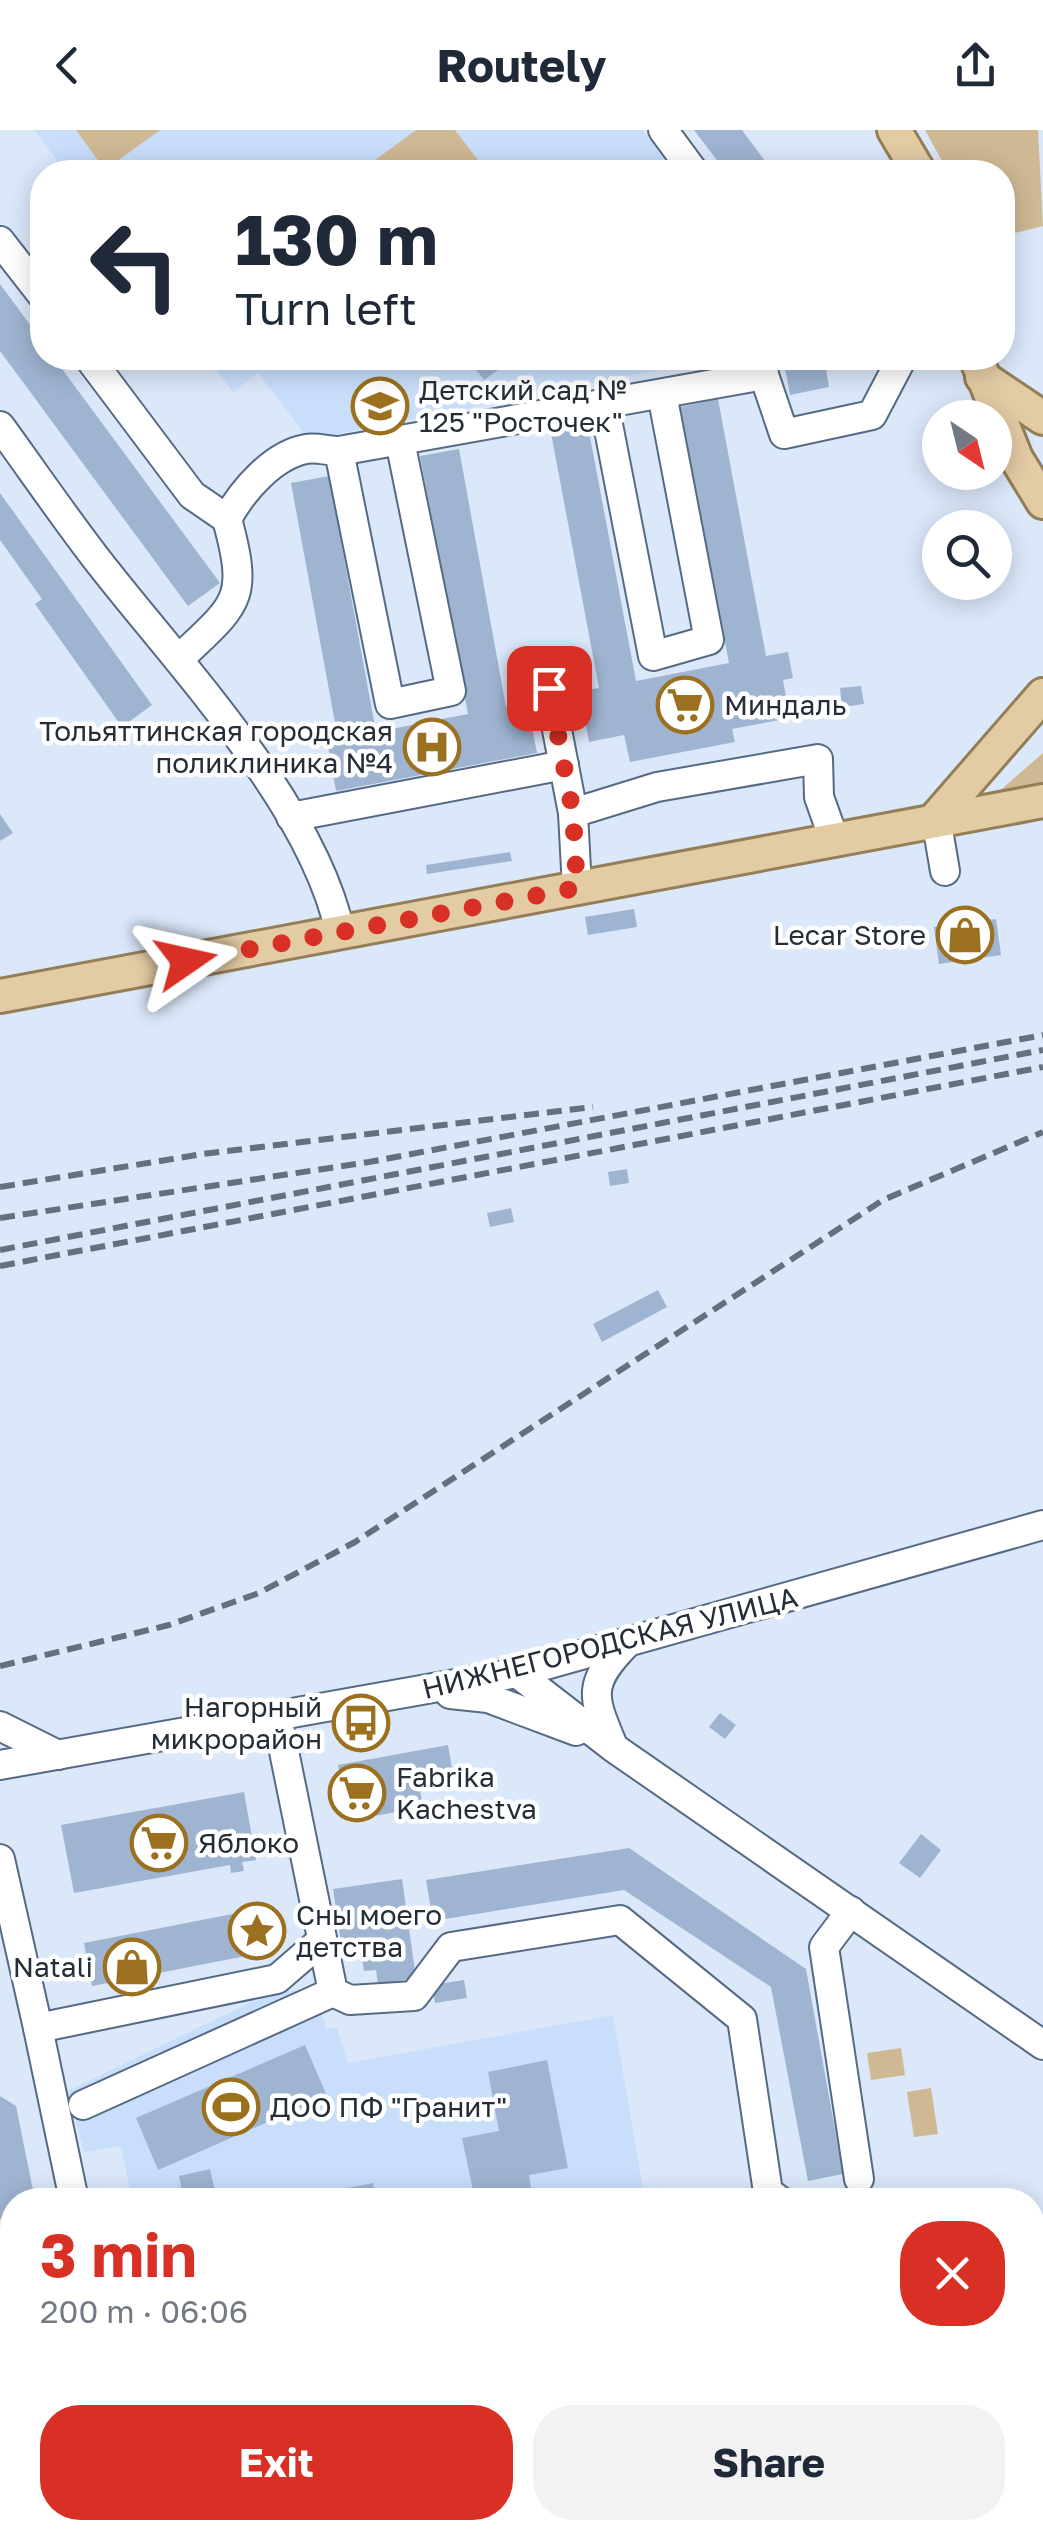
<!DOCTYPE html>
<html lang="en">
<head>
<meta charset="utf-8">
<style>
  :root { --surface:#fff; --page:#f2f2f3; --text:#1f2937; --muted:#747a83; --accent:#d93025 }
  body { margin:0; font-family:"Golos Text",sans-serif; background:var(--page); color:var(--text); height:100vh; display:flex; flex-direction:column; font-size:38px; white-space:nowrap }
  * { box-sizing:border-box; margin:0 }
  p { font-size:32px; color:var(--muted) }
  .icon { flex:none; width:55px; height:55px; fill:none; stroke:currentColor; stroke-width:2; stroke-linecap:round; stroke-linejoin:round }
  .map { position:relative; flex:1; overflow:hidden }
  .panel { position:absolute; left:0px; top:2058px; width:1045px; height:352px; display:flex; flex-direction:column; background:var(--surface); border-radius:40px 40px 0 0; box-shadow:0 5px 25px #0003 }
  .panel>* { flex:none }
  .guide { position:absolute; left:30px; top:30px; width:985px; height:210px; border-radius:40px; box-shadow:0 5px 25px #0003; background:#fff; color:var(--text); overflow:hidden }
  .needle { width:65px; rotate:145deg }
  .tools { position:absolute; left:922px; top:270px; display:grid; gap:20px }
  .tools a { display:grid; place-items:center; width:90px; height:90px; border-radius:50%; background:var(--surface); box-shadow:0 5px 25px #0003; font-size:50px }
  .pin { position:absolute; display:grid; place-items:center; width:85px; height:85px; color:#fff; margin:-42px; border-radius:20px; box-shadow:0 5px 15px #0006 }
  .me { position:absolute; width:110px; margin:-55px; rotate:79deg; stroke-linejoin:round; filter:drop-shadow(0 0 8px #0008) }
  .turn { display:flex; align-items:center; gap:35px; height:210px; padding:0 40px; font-size:45px }
  .turn .icon { width:130px; height:130px; stroke-width:2.5 }
  .turn b { display:block; font-size:70px; line-height:85px }
  .round { display:grid; place-items:center; flex:none; width:105px; height:105px; border-radius:40px; background:var(--page) }
  .head { display:flex; align-items:center; justify-content:space-between; height:170px; padding:0 40px }
  h1 { font-size:60px; font-weight:700; line-height:75px; color:var(--accent) }
  .button { display:flex; gap:20px; margin-top:auto; padding:20px 40px }
  .button a { flex:1; height:115px; border-radius:40px; background:var(--accent); color:#fff; font-size:40px; font-weight:700; line-height:115px; text-align:center }
  .button a+a { background:var(--page); color:var(--text) }
  header { display:flex; justify-content:space-between; align-items:center; height:130px; padding:0 40px; background:var(--surface); font-size:45px; font-weight:700 }
  .map>svg:first-child { display:block }
</style>
</head>
<body>
<header><svg class="icon" aria-label="back" viewBox="0 0 24 24"><path d="M15 5l-7 7 7 7"/></svg>Routely<svg class="icon" aria-label="share" viewBox="0 0 24 24"><path d="M12 15V3M7 8l5-5 5 5M5 13v7h14v-7"/></svg></header>
<div class="map">
<svg width="1043" height="2408" viewBox="0 0 1043 2408">
  <rect width="100%" height="100%" fill="#dbe8fa"/>
  <g fill="#c8defb">
    <path d="M 34,0 L 643,0 L 672,42 L 66,42 Z"/>
    <path d="M 207,228 L 718,228 L 309,310 L 258,243 L 233,262 Z"/>
    <path d="M 315,1858 L 326,1899 L 337,1898 L 348,1933 L 613,1885 L 645,2070 L 132,2070 L 121,2016 L 84,2022 L 68,1961 L 270,1863 Z"/>
    <path d="M 296,2398 L 482,2398 L 467,2408 L 321,2408 Z"/>
  </g>
  <g fill="#cfb894">
    <path d="M 76,0 L 160,0 L 105,40 Z"/>
    <path d="M 416,0 L 455,0 L 487,42 L 359,42 Z"/>
    <path d="M 925,0 L 1038,0 L 1043,96 L 1003,106 L 1002,42 L 948,42 Z"/>
    <path d="M 1043,623 L 1043,660 L 996,664 Z"/>
    <path d="M 901,1918 L 905,1945 L 871,1950 L 867,1923 Z"/>
    <path d="M 931,1958 L 938,2004 L 914,2007 L 907,1962 Z"/>
  </g>
  <g fill="#9fb4d1">
    <path d="M 694,0 L 742,0 L 773,42 L 726,42 Z"/>
    <path d="M 0,154 L 42,211 L 42,228 L 54,228 L 220,453 L 188,476 L 0,221 Z"/>
    <path d="M 424,228 L 453,228 L 434,241 Z"/>
    <path d="M 467,228 L 515,228 L 484,250 Z"/>
    <path d="M 783,228 L 824,228 L 829,257 L 790,265 Z"/>
    <path d="M 718,269 L 766,526 L 788,522 L 793,548 L 783,550 L 790,588 L 732,599 L 735,612 L 630,632 L 624,605 L 589,612 L 580,561 L 599,558 L 551,303 L 588,296 L 636,551 L 729,533 L 680,277 Z"/>
    <path d="M 459,319 L 506,577 L 527,573 L 537,623 L 336,661 L 327,611 L 338,609 L 291,353 L 329,346 L 376,602 L 468,584 L 420,326 Z"/>
    <path d="M 0,363 L 152,575 L 122,597 L 35,474 L 42,469 L 0,410 Z"/>
    <path d="M 861,556 L 864,574 L 842,577 L 840,558 Z"/>
    <path d="M 0,684 L 13,703 L 0,711 Z"/>
    <path d="M 510,722 L 512,731 L 427,744 L 426,735 Z"/>
    <path d="M 634,779 L 637,797 L 588,805 L 585,787 Z"/>
    <path d="M 996,789 L 1001,825 L 939,834 L 934,797 Z"/>
    <path d="M 627,1039 L 629,1053 L 610,1056 L 608,1042 Z"/>
    <path d="M 511,1078 L 514,1092 L 490,1097 L 487,1083 Z"/>
    <path d="M 658,1160 L 667,1177 L 602,1212 L 593,1194 Z"/>
    <path d="M 720,1583 L 736,1595 L 725,1609 L 709,1597 Z"/>
    <path d="M 448,1615 L 453,1644 L 418,1650 L 423,1677 L 348,1691 L 338,1635 Z"/>
    <path d="M 244,1662 L 256,1730 L 242,1732 L 244,1741 L 231,1743 L 230,1735 L 74,1763 L 61,1695 Z"/>
    <path d="M 921,1704 L 941,1720 L 920,1748 L 899,1733 Z"/>
    <path d="M 629,1718 L 806,1839 L 843,2044 L 808,2051 L 771,1857 L 624,1760 L 433,1791 L 426,1750 Z"/>
    <path d="M 402,1749 L 416,1848 L 378,1854 L 376,1840 L 364,1841 L 361,1823 L 343,1826 L 333,1759 Z"/>
    <path d="M 253,1780 L 261,1823 L 92,1856 L 84,1813 Z"/>
    <path d="M 464,1850 L 467,1868 L 435,1873 L 432,1855 Z"/>
    <path d="M 305,1915 L 327,1966 L 158,2040 L 136,1988 Z"/>
    <path d="M 547,1930 L 568,2038 L 529,2045 L 533,2070 L 475,2070 L 462,2008 L 499,2001 L 488,1942 Z"/>
    <path d="M 0,1966 L 16,1976 L 35,2070 L 12,2070 L 12,2120 L 7,2121 L 0,2086 Z"/>
    <path d="M 210,2039 L 217,2070 L 184,2070 L 179,2046 Z"/>
    <path d="M 373,2053 L 376,2070 L 296,2070 L 296,2068 Z"/>
    <path d="M 561,2398 L 628,2398 L 613,2408 L 546,2408 Z"/>
    <path d="M 980,2398 L 1022,2398 L 1024,2408 L 988,2408 Z"/>
  </g>
  <g fill="none" stroke-linecap="round" stroke-linejoin="round">
    <g stroke="#566a84" stroke-width="32">
      <g id="minor">
        <path d="M 663,0 L 694,42"/>
        <path d="M 0,111 L 42,165"/>
        <path d="M 89,228 L 192,365 L 227,389"/>
        <path d="M 764,245 L 784,304 L 872,285 L 902,228"/>
        <path d="M 604,274 L 653,526 L 709,510 L 662,264"/>
        <path d="M 0,296 C 32,340 62,384 95,427 C 175,531 312,672 340,802"/>
        <path d="M 400,311 L 451,561 L 390,574 L 339,321 L 764,245 L 761,228"/>
        <path d="M 180,528 C 238,473 249,470 227,389 C 242,361 273,325 306,319 C 316,317 329,321 339,321"/>
        <path d="M 549,558 L 573,683"/>
        <path d="M 291,687 L 564,635"/>
        <path d="M 936,688 L 945,741"/>
        <path d="M 577,758 L 573,683 L 657,657 L 818,629 L 819,667 L 834,709"/>
        <path d="M 517,1543 L 614,1618 L 1043,1915"/>
        <path d="M 450,1564 L 488,1568 L 576,1601"/>
        <path d="M 277,1587 L 333,1862 L 350,1870 L 414,1866 L 451,1817 L 620,1790 L 742,1889 L 768,2062 L 779,2070"/>
        <path d="M 0,1596 L 58,1625"/>
        <path d="M 613,1616 C 593,1568 586,1555 625,1515"/>
        <path d="M 0,1635 L 517,1543 L 1043,1395"/>
        <path d="M 0,1729 L 38,1898 L 277,1849 L 321,1811"/>
        <path d="M 851,1781 L 824,1817 L 859,2049"/>
        <path d="M 38,1898 L 74,2070"/>
        <path d="M 83,1975 L 333,1862"/>
        <path d="M 1032,2145 L 1043,2130"/>
        <path d="M 0,2149 L 12,2158"/>
        <path d="M 1032,2352 L 1043,2360"/>
        <path d="M 0,2365 L 12,2382"/>
        <path d="M 24,2398 L 31,2408"/>
      </g>
    </g>
    <g stroke="#947e57" stroke-width="38">
      <g id="major">
        <path d="M 894,0 L 919,42"/>
        <path d="M 976,228 L 1016,328 L 1043,372"/>
        <path d="M 982,247 L 1043,288"/>
        <path d="M 936,688 L 1043,565"/>
        <path d="M 0,866 L 1043,671"/>
      </g>
    </g>
    <use href="#minor" stroke="#fff" stroke-width="28"/>
    <use href="#major" stroke="#e3cba4" stroke-width="32"/>
    <g stroke="#656f7d" stroke-width="6" stroke-dasharray="15 8" stroke-linecap="butt">
      <path d="M 0,1057 L 203,1024 L 593,977"/>
      <path d="M 0,1088 L 369,1032 L 1043,905"/>
      <path d="M 0,1120 L 1043,920"/>
      <path d="M 0,1136 L 1043,937"/>
      <path d="M 0,1536 L 169,1495 L 259,1463 L 355,1412 L 883,1070 L 1043,1002"/>
    </g>
  </g>
  <g fill="none" stroke-linecap="round" stroke-linejoin="round">
    <path stroke="#d93025" stroke-width="18" stroke-dasharray="0 32.4" d="M 186,831 L 577,758 L 573,683 L 549,558"/>
  </g>
  <defs>
    <g id="school-ring" transform="scale(2.875)"><circle r="9.5" fill="#fff" stroke="#9b701e" stroke-width="1.5"/><path d="M0-5L7-2L0 1L-7-2ZM-4 1L0 2.5L4 1V4Q0 6-4 4Z" fill="#9b701e"/></g>
    <g id="supermarket-ring" transform="scale(2.875)"><circle r="9.5" fill="#fff" stroke="#9b701e" stroke-width="1.5"/><path d="M-6-5.5h2.5l.6 2H6L4.5 2H-2.5L-4.4-4H-6ZM-1.5 3.2a1.3 1.3 0 1 0 .1 0ZM3 3.2a1.3 1.3 0 1 0 .1 0Z" fill="#9b701e"/></g>
    <g id="hospital-ring" transform="scale(2.875)"><circle r="9.5" fill="#fff" stroke="#9b701e" stroke-width="1.5"/><path d="M-5-5h3v3.5h4V-5h3V5h-3V1.5h-4V5h-3Z" fill="#9b701e"/></g>
    <g id="shop-ring" transform="scale(2.875)"><circle r="9.5" fill="#fff" stroke="#9b701e" stroke-width="1.5"/><path d="M-5-2.5h2.3a2.7 3.5 0 0 1 5.4 0H5L5.5 6h-11ZM-1.5-2.5h3a1.5 2.3 0 0 0-3 0Z" fill="#9b701e"/></g>
    <g id="bus-ring" transform="scale(2.875)"><circle r="9.5" fill="#fff" stroke="#9b701e" stroke-width="1.5"/><path d="M-5-6H5V4H4V6H2V4H-2V6H-4V4H-5ZM-3.5-4V0h7V-4ZM-3.5 1.2v1.5H-2V1.2ZM2 1.2v1.5H3.5V1.2Z" fill="#9b701e"/></g>
    <g id="sight-ring" transform="scale(2.875)"><circle r="9.5" fill="#fff" stroke="#9b701e" stroke-width="1.5"/><path d="M0-6L1.8-2.2L6-1.7L2.9 1.2L3.7 5.4L0 3.3L-3.7 5.4L-2.9 1.2L-6-1.7L-1.8-2.2Z" fill="#9b701e"/></g>
    <g id="stadium-ring" transform="scale(2.875)"><circle r="9.5" fill="#fff" stroke="#9b701e" stroke-width="1.5"/><path d="M0-5a6.5 5 0 1 0 0 10a6.5 5 0 1 0 0-10ZM-3.5-1.8h7v3.6h-7Z" fill="#9b701e"/></g>
  </defs>
  <g fill-rule="evenodd">
    <use href="#school-ring" x="380" y="276"/>
    <use href="#supermarket-ring" x="685" y="575"/>
    <use href="#hospital-ring" x="432" y="617"/>
    <use href="#shop-ring" x="965" y="805"/>
    <use href="#bus-ring" x="361" y="1593"/>
    <use href="#supermarket-ring" x="357" y="1663"/>
    <use href="#supermarket-ring" x="159" y="1713"/>
    <use href="#sight-ring" x="257" y="1801"/>
    <use href="#shop-ring" x="132" y="1837"/>
    <use href="#stadium-ring" x="231" y="1977"/>
  </g>
  <g text-anchor="middle" stroke-width="9" stroke-linejoin="round" paint-order="stroke">
    <g font-size="28" fill="#242d38" stroke="#fff" text-anchor="start">
      <text x="419" y="270">Детский сад №<tspan x="419" dy="32">125 "Росточек"</tspan></text>
      <text x="724" y="585">Миндаль</text>
      <text x="393" y="611" text-anchor="end">Тольяттинская городская<tspan x="393" dy="32">поликлиника №4</tspan></text>
      <text x="926" y="815" text-anchor="end">Lecar Store</text>
      <text x="322" y="1587" text-anchor="end">Нагорный<tspan x="322" dy="32">микрорайон</tspan></text>
      <text x="396" y="1657">Fabrika<tspan x="396" dy="32">Kachestva</tspan></text>
      <text x="198" y="1723">Яблоко</text>
      <text x="296" y="1795">Сны моего<tspan x="296" dy="32">детства</tspan></text>
      <text x="93" y="1847" text-anchor="end">Natali</text>
      <text x="270" y="1987">ДОО ПФ "Гранит"</text>
    </g>
    <g font-size="28" fill="#242d38" stroke="#fff">
      <text transform="translate(610 1513) rotate(-14)" y="10">НИЖНЕГОРОДСКАЯ УЛИЦА</text>
    </g>
  </g>
</svg>
<div class="tools">
<a><svg class="needle" viewBox="-14 -14 28 28"><path d="M0-13l5 13h-10z" fill="#e53935"/><path d="M0 13l5-13h-10z" fill="#747a83"/></svg></a>
<a><svg class="icon" aria-label="search" viewBox="0 0 24 24"><circle cx="10" cy="10" r="6"/><path d="M15 15l6 6"/></svg></a>
</div>
<div class="pin" style="left:549px;top:558px;background:#d93025"><svg class="icon" aria-label="arrive" viewBox="0 0 24 24"><path d="M6 21V4h12l-3 4 3 4H6"/></svg></div>
<svg class="me" style="left:186px;top:831px" viewBox="-20 -20 40 40"><path d="M0-17L14 15 0 8-14 15z" fill="#d93025" stroke="#fff" stroke-width="4"/></svg>
<div class="guide">
<div class="turn"><svg class="icon" aria-label="left" viewBox="0 0 24 24"><path d="M17 20v-9H6M10 6l-5 5 5 5"/></svg><div><b>130 m</b>Turn left</div></div>
</div>
<section class="panel">
<div class="head"><div><h1>3 min</h1><p>200 m · 06:06</p></div><a class="round" style="background:#d93025;color:#fff"><svg class="icon" aria-label="close" viewBox="0 0 24 24"><path d="M6 6l12 12M18 6L6 18"/></svg></a></div>
<div class="button"><a>Exit</a><a>Share</a></div>
</section>
</div>
</body>
</html>
